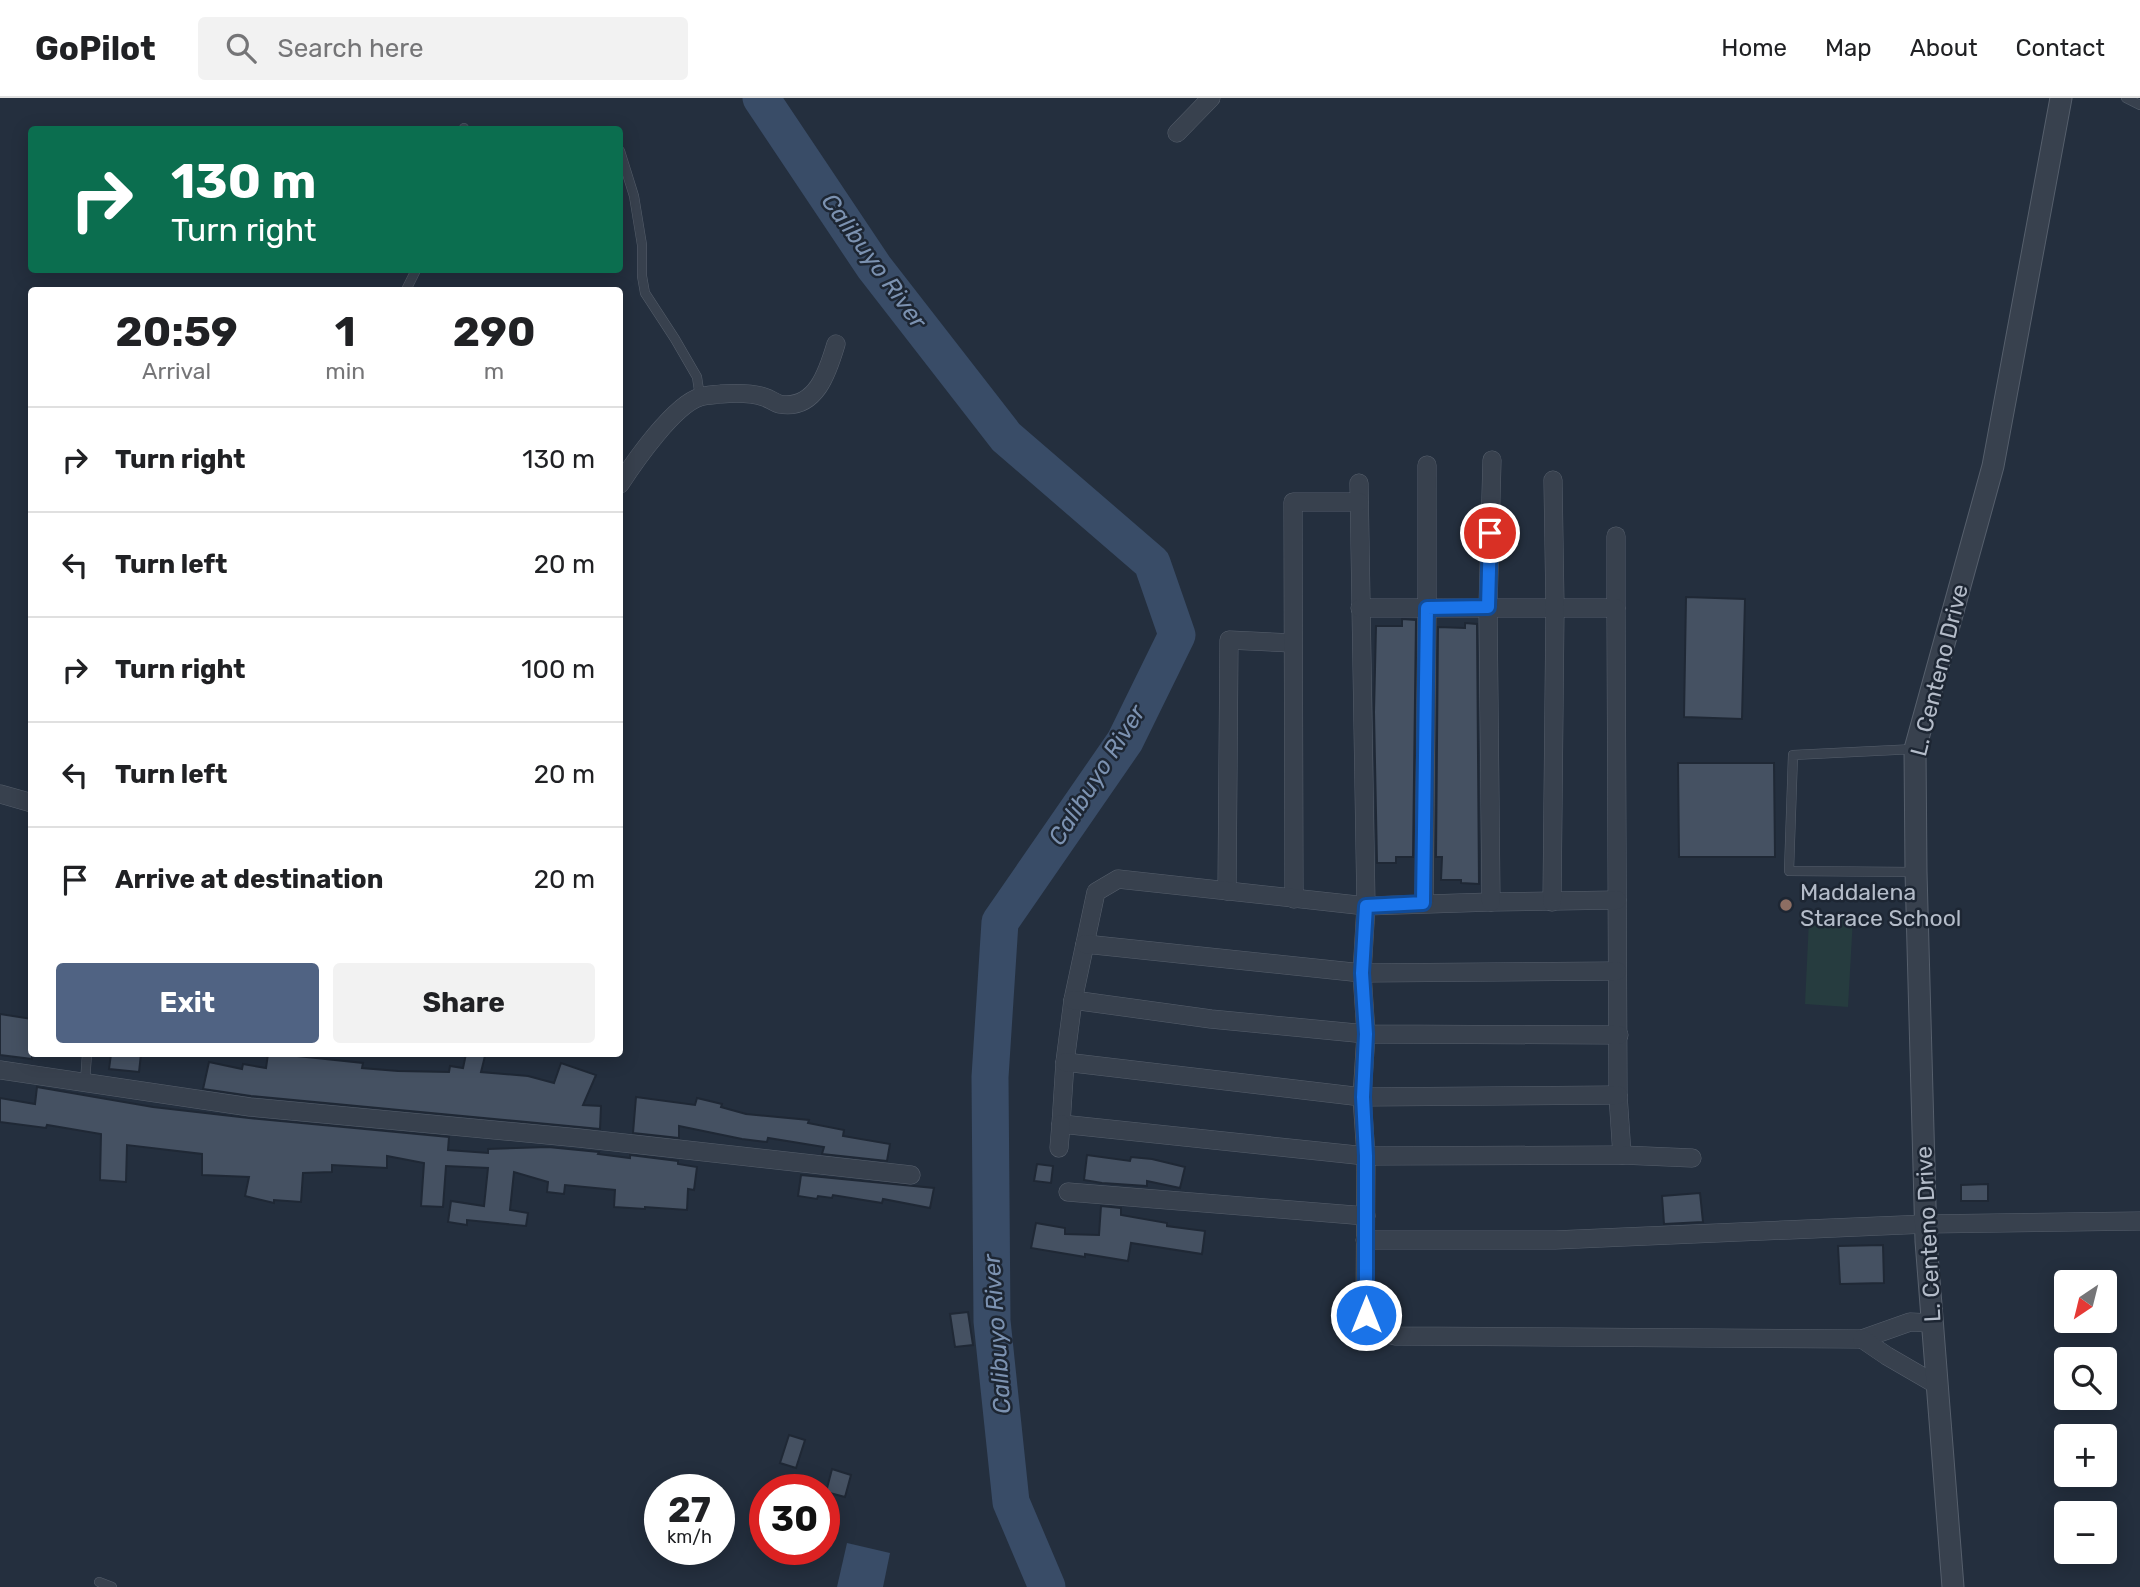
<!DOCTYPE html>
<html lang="en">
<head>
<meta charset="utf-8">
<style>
  :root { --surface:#fff; --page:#f2f2f2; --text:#202124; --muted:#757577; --line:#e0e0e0; --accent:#506383 }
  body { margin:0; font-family:Rubik,sans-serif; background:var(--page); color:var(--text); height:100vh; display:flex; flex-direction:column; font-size:26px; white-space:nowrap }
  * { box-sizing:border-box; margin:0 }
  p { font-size:23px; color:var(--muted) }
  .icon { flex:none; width:38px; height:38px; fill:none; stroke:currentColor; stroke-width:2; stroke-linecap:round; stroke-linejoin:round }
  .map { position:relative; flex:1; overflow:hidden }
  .details { position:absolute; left:28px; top:189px; width:595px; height:770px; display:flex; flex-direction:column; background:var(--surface); border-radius:7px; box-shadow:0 4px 18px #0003 }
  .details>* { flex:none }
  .banner { position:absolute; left:28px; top:28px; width:595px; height:147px; border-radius:7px; box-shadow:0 4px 18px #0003; background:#0b6e4f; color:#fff; overflow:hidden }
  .needle { width:46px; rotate:215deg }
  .tools { position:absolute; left:2054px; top:1172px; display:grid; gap:14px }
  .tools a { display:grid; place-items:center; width:63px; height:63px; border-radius:7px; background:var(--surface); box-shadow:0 4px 18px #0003; font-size:35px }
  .speed { position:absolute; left:644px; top:1376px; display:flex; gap:14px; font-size:35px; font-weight:700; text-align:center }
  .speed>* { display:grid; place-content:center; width:91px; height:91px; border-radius:50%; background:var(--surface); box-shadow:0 4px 18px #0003; line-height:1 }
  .speed small { font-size:18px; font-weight:400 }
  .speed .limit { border:10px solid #d22; background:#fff; color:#111 }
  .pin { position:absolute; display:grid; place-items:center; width:60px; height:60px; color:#fff; margin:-30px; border:4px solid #fff; border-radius:50%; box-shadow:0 2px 7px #0007 }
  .me { position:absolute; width:77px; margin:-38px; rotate:0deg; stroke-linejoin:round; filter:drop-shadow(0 0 5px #0008) }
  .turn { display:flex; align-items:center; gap:24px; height:147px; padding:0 28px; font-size:32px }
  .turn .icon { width:91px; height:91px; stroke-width:2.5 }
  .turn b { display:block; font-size:49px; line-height:60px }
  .eta { display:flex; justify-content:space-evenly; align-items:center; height:119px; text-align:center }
  .eta b { font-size:42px; font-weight:700; line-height:49px }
  .cta { display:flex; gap:14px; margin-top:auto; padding:14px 28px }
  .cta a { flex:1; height:80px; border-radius:7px; background:var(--accent); color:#fff; font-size:28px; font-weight:700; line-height:80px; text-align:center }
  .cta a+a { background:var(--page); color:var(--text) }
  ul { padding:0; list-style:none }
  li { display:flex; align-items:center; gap:21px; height:105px; padding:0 28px; border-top:2px solid var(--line) }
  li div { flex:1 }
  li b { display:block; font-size:26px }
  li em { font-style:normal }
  header { display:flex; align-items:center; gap:42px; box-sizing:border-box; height:98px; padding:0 35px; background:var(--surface); border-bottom:2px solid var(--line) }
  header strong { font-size:33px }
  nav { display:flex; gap:38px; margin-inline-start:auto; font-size:24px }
  .search { width:490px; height:63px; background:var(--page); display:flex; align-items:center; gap:18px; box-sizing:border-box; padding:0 24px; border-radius:7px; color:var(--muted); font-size:26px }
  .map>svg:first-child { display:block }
</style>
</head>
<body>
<header>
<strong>GoPilot</strong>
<div class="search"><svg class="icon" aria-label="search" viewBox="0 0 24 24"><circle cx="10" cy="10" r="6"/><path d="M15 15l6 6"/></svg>Search here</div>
<nav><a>Home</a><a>Map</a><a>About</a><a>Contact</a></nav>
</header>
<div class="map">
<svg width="2140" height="1489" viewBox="0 0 2140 1489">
  <rect width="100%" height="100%" fill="#242f3e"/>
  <path fill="#263c3f" d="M 1853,820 L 1848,909 L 1805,906 L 1809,822 Z"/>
  <path fill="#394c67" d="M 847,1445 L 890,1455 L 883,1489 L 837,1489 Z"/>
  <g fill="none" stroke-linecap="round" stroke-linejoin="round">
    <path stroke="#394c67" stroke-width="37" d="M 761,0 L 874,169 L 1006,339 L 1152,465 L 1177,537 L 1125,643 L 1000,824 L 990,979 L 992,1223 L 1011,1404 L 1047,1489"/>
  </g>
  <g fill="#455162" stroke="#1f2835" stroke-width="2">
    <path d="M 1686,499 L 1745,501 L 1742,621 L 1684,619 Z"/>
    <path d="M 1402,521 L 1416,522 L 1413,759 L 1396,759 L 1396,765 L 1377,765 L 1374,614 L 1376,528 L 1402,528 Z"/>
    <path d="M 1465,525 L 1477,526 L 1479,786 L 1461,785 L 1461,782 L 1441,782 L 1442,759 L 1436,759 L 1438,529 L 1465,530 Z"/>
    <path d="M 1678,665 L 1774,665 L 1775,759 L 1679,759 Z"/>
    <path d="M 0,916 L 32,921 L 32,961 L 0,957 Z"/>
    <path d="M 111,956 L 141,956 L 139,974 L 109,971 Z"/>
    <path d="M 268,956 L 298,956 L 298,958 L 363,965 L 362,970 L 398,973 L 449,974 L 450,968 L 463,970 L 466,956 L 473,956 L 485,958 L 481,974 L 528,978 L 554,985 L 561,965 L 596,977 L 583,1007 L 601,1008 L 600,1031 L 251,998 L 203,991 L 209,964 L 242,971 L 243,966 L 266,970 Z"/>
    <path d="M 37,989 L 153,1009 L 249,1020 L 449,1039 L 448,1052 L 488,1055 L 488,1051 L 548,1049 L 599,1054 L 598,1056 L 630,1060 L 630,1057 L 678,1063 L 678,1066 L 697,1069 L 694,1092 L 688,1091 L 687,1112 L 645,1109 L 645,1111 L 614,1109 L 615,1092 L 565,1087 L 564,1096 L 547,1094 L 548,1084 L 514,1074 L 510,1112 L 528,1115 L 526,1128 L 467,1122 L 467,1127 L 448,1124 L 451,1103 L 484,1108 L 488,1070 L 446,1068 L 443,1109 L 421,1108 L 424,1065 L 387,1058 L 387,1070 L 332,1067 L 332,1074 L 303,1075 L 301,1104 L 274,1102 L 274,1105 L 245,1098 L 249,1079 L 202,1077 L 202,1056 L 127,1047 L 126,1084 L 100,1082 L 101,1036 L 47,1027 L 46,1030 L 0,1024 L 0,1000 L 35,1006 Z"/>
    <path d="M 636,999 L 695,1007 L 697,1000 L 722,1006 L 721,1009 L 746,1016 L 809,1022 L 808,1025 L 844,1032 L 843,1038 L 890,1046 L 887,1063 L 822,1056 L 824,1049 L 768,1040 L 767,1044 L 742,1041 L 679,1028 L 679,1040 L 633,1035 Z"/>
    <path d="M 1087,1057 L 1130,1063 L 1131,1059 L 1152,1061 L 1185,1069 L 1180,1090 L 1147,1083 L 1147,1088 L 1102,1085 L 1084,1082 Z"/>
    <path d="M 1037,1066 L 1053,1068 L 1051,1085 L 1034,1083 Z"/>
    <path d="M 801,1077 L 934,1090 L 930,1110 L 883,1101 L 882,1105 L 833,1097 L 832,1100 L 818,1098 L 817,1101 L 798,1098 Z"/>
    <path d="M 1988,1086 L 1988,1103 L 1961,1103 L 1961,1087 Z"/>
    <path d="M 1700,1095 L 1703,1124 L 1664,1126 L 1662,1098 Z"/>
    <path d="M 1101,1108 L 1121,1110 L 1121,1117 L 1167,1125 L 1167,1128 L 1205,1133 L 1202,1156 L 1131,1145 L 1128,1163 L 1085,1156 L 1085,1159 L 1031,1150 L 1036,1125 L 1065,1130 L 1065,1136 L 1099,1137 Z"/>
    <path d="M 1883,1147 L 1884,1185 L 1840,1186 L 1838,1148 Z"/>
    <path d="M 968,1214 L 973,1247 L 955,1249 L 950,1216 Z"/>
    <path d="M 789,1337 L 805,1342 L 796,1370 L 780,1365 Z"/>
    <path d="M 832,1371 L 851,1377 L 845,1399 L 826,1394 Z"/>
  </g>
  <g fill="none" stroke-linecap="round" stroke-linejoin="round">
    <g stroke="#565f6c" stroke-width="10">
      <g id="service">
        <path d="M 2126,0 L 2140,7"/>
        <path d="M 463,32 L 464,30"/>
        <path d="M 620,53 L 634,98 L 642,147 L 642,178 L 645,195 L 675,241 L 697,279 L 700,299"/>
        <path d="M 406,192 L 416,172"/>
        <path d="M 1915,651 L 1793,657 L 1789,773 L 1916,774"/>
        <path d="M 85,984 L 87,956"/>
        <path d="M 99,1484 L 112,1489"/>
      </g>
    </g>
    <g stroke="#565f6c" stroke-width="19">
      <g id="minor">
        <path d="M 1177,35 L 1211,0"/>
        <path d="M 1359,385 L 1366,808 L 1362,875 L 1366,936 L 1362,999 L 1366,1058 L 1365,1217 L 1372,1231 L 1395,1238 L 1862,1241 L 1910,1224 L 1932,1225"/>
        <path d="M 620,386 C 635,363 674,307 700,299 C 706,297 715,297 721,296 C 734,295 752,295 764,299 C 770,301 774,304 779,306 C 816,313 828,273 836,246"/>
        <path d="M 1616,438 L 1616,510"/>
        <path d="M 1360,510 L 1616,510 L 1618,997 L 1622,1057"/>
        <path d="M 0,696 L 32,705"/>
        <path d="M 1227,793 L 1229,542 L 1292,545"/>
        <path d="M 1294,801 L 1293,404 L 1359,404"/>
        <path d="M 1617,802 L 1491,804 L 1366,808 L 1118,781 L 1096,794 L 1073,902 L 1065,964 L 1061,1026 L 1366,1058 L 1622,1057 L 1692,1060"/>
        <path d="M 1491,804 L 1488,509 L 1492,362"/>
        <path d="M 1552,804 L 1555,509 L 1553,382"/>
        <path d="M 1424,805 L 1427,510 L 1427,367"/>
        <path d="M 1085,846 L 1362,875 L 1617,873"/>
        <path d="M 1073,902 L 1211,921 L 1366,936 L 1619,937"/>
        <path d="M 1065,964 L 1362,999 L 1618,997"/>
        <path d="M 0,972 L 250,1009 L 579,1040 L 911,1077"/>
        <path d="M 1059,1050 L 1061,1026"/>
        <path d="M 1068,1094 L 1366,1118"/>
        <path d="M 1365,1142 L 1555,1142 L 1926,1126 L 2140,1123"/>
        <path d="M 1862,1241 L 1887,1258 L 1937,1287"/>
      </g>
    </g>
    <g stroke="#565f6c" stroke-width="23">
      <path id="tertiary" d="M 1953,1489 L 1926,1143 L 1916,774 L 1915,651 L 1993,368 L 2061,0"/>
    </g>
    <use href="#service" stroke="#38414e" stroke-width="9"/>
    <use href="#minor" stroke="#38414e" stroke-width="18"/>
    <use href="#tertiary" stroke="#38414e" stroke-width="21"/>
  </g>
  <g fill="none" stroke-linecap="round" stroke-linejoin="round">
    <g stroke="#114b97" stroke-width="18">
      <path id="route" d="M 1366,1217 L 1366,1058 L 1363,999 L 1366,936 L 1362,875 L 1366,808 L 1423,805 L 1427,510 L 1488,509 L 1490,435"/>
    </g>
    <use href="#route" stroke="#1a73e8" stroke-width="12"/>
  </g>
  <circle fill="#8d6e63" stroke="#1d2633" stroke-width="2.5" cx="1786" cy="807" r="7"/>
  <g text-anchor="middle" stroke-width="5" stroke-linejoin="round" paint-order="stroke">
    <g font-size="23" fill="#b4bcc9" stroke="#1d2633">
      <text transform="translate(1939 572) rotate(-76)" y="8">L. Centeno Drive</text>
      <text transform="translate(1928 1136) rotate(-93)" y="8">L. Centeno Drive</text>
    </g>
    <g font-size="23" fill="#b4bcc9" stroke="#1d2633" text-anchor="start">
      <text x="1800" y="802">Maddalena<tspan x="1800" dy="26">Starace School</tspan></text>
    </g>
    <g font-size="24" font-style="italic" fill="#7c92b1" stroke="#1d2633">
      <text transform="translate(874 163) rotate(54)" y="8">Calibuyo River</text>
      <text transform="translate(1097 677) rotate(-58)" y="8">Calibuyo River</text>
      <text transform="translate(997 1236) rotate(-94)" y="8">Calibuyo River</text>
    </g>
  </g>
</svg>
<div class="tools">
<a><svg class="needle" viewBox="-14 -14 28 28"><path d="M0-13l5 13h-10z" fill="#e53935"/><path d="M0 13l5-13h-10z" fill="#757577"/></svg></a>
<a><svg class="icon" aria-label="search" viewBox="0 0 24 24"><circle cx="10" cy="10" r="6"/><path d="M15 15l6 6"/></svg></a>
<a>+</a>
<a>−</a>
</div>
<div class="speed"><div>27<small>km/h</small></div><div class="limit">30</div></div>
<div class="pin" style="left:1490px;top:435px;background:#d93025"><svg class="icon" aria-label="arrive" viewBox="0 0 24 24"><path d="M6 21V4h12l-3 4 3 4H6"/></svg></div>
<svg class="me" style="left:1366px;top:1217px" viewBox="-20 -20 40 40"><circle r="17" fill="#1a73e8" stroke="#fff" stroke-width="3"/><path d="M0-11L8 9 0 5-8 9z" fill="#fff"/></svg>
<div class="banner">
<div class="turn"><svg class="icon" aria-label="right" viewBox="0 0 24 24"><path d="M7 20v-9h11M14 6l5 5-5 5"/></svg><div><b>130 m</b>Turn right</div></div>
</div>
<section class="details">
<div class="eta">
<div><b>20:59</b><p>Arrival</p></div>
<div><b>1</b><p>min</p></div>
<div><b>290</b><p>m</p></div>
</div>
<ul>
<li><svg class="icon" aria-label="right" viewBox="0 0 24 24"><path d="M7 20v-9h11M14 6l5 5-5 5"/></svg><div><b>Turn right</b></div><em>130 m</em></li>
<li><svg class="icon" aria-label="left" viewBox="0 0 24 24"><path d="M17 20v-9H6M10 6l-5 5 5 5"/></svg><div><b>Turn left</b></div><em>20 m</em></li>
<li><svg class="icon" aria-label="right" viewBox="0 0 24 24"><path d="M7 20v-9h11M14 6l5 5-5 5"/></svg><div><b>Turn right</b></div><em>100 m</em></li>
<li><svg class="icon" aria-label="left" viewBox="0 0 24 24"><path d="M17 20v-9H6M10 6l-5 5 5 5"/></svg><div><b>Turn left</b></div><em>20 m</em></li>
<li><svg class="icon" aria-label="arrive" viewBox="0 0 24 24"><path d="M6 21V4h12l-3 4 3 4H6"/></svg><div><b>Arrive at destination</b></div><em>20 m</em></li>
</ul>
<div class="cta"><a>Exit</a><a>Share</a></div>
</section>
</div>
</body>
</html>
